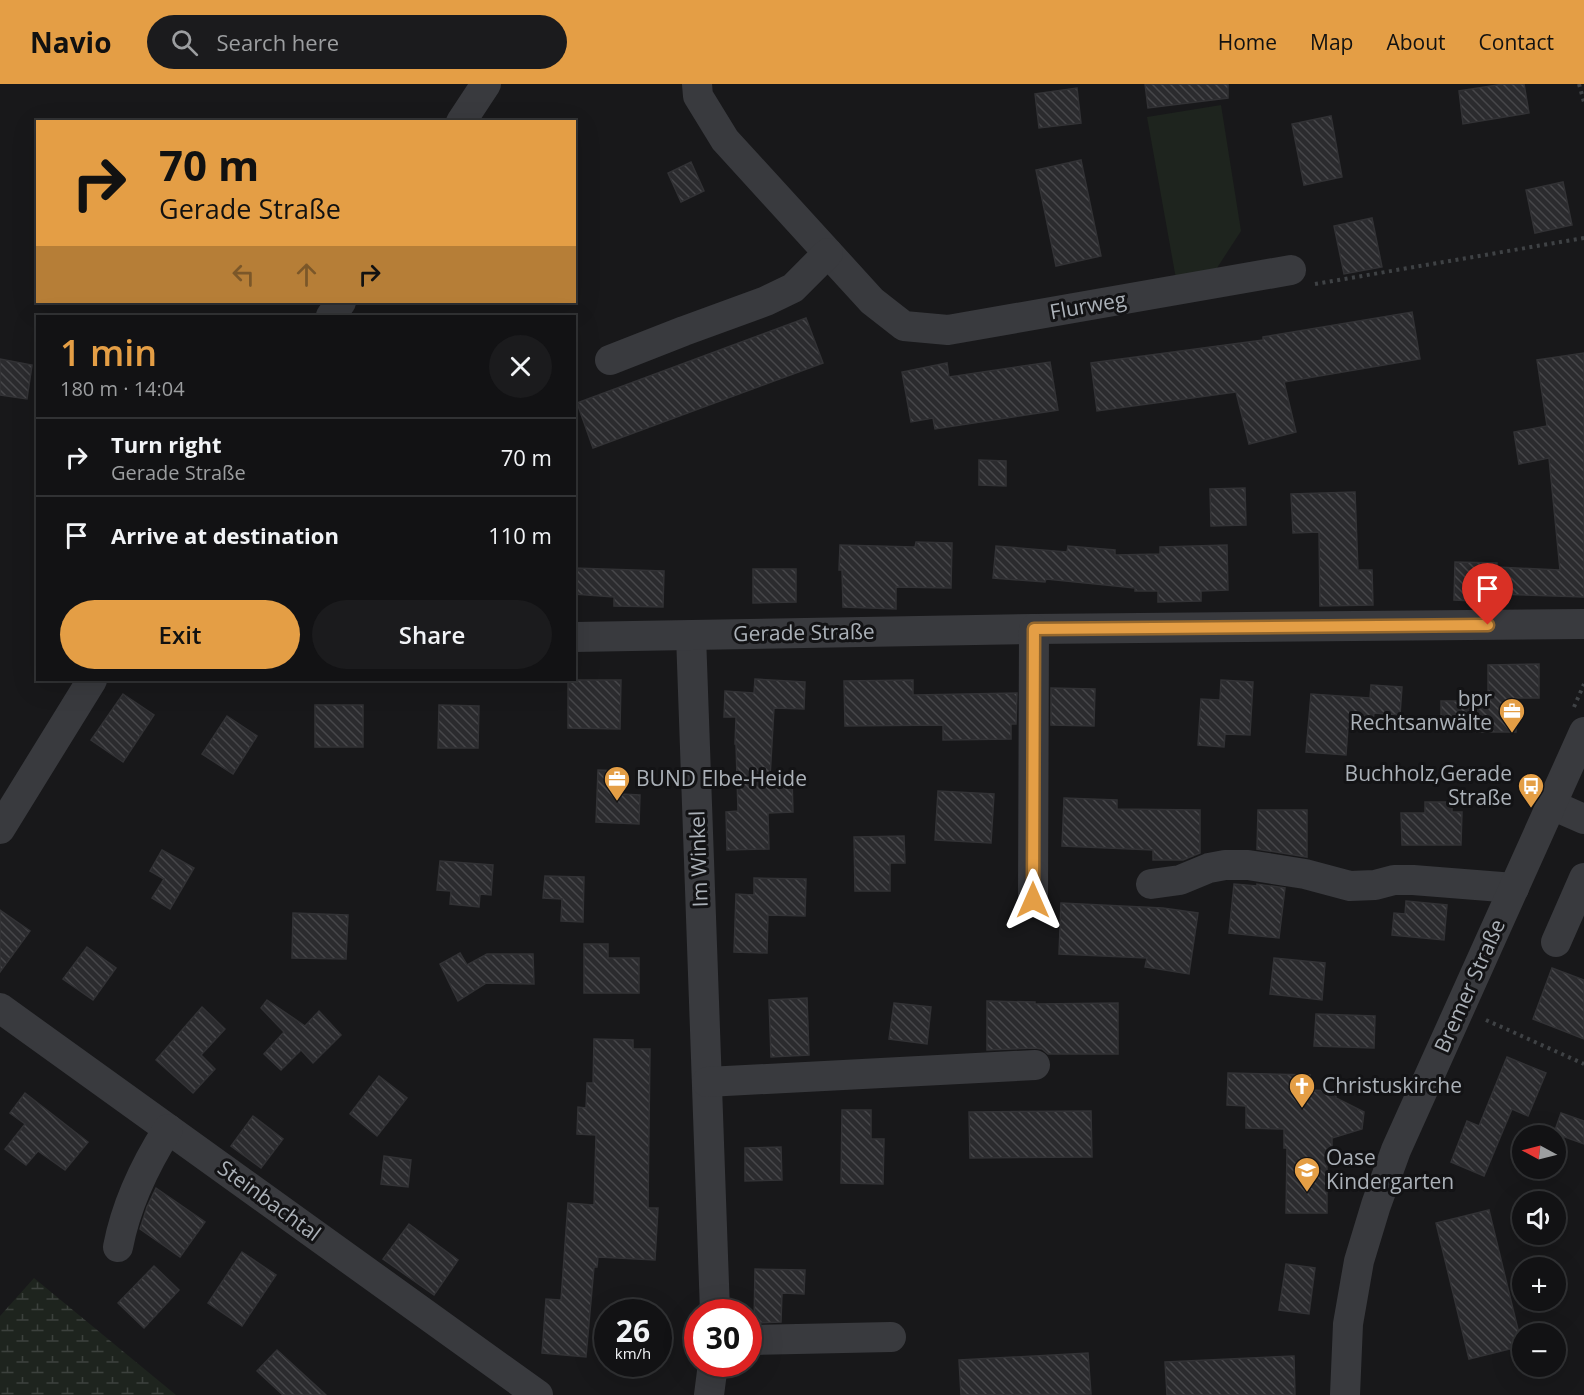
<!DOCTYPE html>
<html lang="en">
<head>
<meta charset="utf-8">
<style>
  :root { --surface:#121214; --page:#1b1b1d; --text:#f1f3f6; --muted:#9c9ea0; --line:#313234; --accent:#e49e45 }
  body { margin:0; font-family:"Open Sans",sans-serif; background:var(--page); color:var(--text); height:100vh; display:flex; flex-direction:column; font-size:22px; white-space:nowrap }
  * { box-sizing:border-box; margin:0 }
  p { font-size:20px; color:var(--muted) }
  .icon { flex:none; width:33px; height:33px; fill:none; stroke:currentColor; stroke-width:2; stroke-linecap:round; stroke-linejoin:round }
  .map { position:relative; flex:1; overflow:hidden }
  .sheet { position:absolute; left:36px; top:231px; width:540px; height:366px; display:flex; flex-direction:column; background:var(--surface); border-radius:0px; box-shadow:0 6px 24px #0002,0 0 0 2px var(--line) }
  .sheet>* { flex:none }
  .hud { position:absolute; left:36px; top:36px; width:540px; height:183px; border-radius:0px; box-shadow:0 6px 24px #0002,0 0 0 2px var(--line); background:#e49e45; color:#111; overflow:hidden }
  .needle { width:39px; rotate:277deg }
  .controls { position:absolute; left:1512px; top:1041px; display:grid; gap:12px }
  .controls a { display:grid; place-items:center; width:54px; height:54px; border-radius:50%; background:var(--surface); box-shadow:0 6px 24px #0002,0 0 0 2px var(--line); font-size:30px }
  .speed { position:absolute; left:594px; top:1215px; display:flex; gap:12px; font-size:30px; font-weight:700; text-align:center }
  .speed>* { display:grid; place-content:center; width:78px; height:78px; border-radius:50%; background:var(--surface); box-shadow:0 6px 24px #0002,0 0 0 2px var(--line); line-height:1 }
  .speed small { font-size:15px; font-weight:400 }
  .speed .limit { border:9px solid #d22; background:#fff; color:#111 }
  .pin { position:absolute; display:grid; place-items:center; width:51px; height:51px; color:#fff; margin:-62px -26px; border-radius:50% 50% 50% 0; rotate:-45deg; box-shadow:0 0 6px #0007 }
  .pin .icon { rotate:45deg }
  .me { position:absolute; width:66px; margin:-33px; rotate:0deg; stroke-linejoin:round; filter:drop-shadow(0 0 4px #0008) }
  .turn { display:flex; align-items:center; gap:21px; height:126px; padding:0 24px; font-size:27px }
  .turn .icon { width:78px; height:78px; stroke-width:2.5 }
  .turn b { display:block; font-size:42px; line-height:51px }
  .lanes { display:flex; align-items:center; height:57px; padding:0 24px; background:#0003; justify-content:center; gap:30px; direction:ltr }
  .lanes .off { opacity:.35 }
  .round { display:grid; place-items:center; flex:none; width:63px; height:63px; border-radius:32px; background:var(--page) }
  .overview { display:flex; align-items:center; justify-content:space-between; height:102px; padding:0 24px }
  h1 { font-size:36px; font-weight:600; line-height:45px; color:var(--accent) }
  .button { display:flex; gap:12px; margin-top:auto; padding:12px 24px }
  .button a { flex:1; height:69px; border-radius:36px; background:var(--accent); color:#111; font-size:24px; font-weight:600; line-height:69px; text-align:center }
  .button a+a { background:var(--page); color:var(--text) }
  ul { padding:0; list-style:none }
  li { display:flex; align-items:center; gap:18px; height:78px; padding:0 24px; border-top:2px solid var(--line) }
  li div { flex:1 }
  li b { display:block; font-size:22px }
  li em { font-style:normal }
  header { display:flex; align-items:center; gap:36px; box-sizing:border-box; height:84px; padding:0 30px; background:var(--accent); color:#111 }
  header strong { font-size:28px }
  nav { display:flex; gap:33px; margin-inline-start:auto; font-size:21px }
  .search { width:420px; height:54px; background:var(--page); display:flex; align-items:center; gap:15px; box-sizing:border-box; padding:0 21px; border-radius:33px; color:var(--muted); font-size:22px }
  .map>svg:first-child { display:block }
</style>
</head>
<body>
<header>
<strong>Navio</strong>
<div class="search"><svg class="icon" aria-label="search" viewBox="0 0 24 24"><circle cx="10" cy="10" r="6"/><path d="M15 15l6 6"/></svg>Search here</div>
<nav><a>Home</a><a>Map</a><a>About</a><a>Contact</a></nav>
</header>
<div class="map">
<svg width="1584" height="1311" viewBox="0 0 1584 1311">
  <defs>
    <pattern id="wetland-marsh" width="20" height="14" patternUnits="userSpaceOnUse" patternTransform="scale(1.5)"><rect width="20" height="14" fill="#1e241e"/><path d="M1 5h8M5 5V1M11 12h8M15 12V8" fill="none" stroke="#3c413d"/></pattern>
    <pattern id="building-back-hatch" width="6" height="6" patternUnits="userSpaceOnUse" patternTransform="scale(1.5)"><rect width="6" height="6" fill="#2b2b2e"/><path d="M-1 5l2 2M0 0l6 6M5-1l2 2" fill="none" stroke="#47474a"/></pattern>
  </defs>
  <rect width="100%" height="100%" fill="#18181a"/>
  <path fill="#1e241e" d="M 1221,21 L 1241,147 L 1215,187 L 1176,195 L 1147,33 Z"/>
  <path fill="url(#wetland-marsh)" d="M 34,1194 L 176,1311 L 0,1311 L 0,1232 Z"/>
  <g fill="url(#building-back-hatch)" stroke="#323235" stroke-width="1.5">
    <path d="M 1145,0 L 1228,0 L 1228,14 L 1148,24 Z"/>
    <path d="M 1504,0 L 1524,0 L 1529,29 L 1463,40 L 1459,7 Z"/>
    <path d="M 1077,4 L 1081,39 L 1039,44 L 1035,10 Z"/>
    <path d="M 1331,32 L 1342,93 L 1304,101 L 1292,40 Z"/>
    <path d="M 1081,76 L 1101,172 L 1056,182 L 1036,86 Z"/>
    <path d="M 691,78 L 704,107 L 681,118 L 668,89 Z"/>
    <path d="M 1563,98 L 1572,141 L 1535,149 L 1526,106 Z"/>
    <path d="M 1372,134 L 1382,183 L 1344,190 L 1334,142 Z"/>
    <path d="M 1412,228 L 1420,275 L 1284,298 L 1296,348 L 1249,360 L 1236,308 L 1097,327 L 1091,279 L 1263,256 L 1263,253 Z"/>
    <path d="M 806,234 L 823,279 L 593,364 L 577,319 Z"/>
    <path d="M 1584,269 L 1584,513 L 1496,510 L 1495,518 L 1454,516 L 1455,478 L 1497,479 L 1497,483 L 1560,486 L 1549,374 L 1519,380 L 1514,348 L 1547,342 L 1537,276 Z"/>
    <path d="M 0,275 L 32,281 L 27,315 L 0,311 Z"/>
    <path d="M 1050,278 L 1058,326 L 935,345 L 933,334 L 911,338 L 902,288 L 947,279 L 949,293 Z"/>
    <path d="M 979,376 L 1006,377 L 1006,402 L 979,401 Z"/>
    <path d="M 1245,404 L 1246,441 L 1211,442 L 1210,405 Z"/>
    <path d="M 1355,408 L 1358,486 L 1372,486 L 1373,521 L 1320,522 L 1319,448 L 1293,449 L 1291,410 Z"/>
    <path d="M 916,458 L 952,459 L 951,504 L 896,503 L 896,525 L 843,523 L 842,486 L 839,486 L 840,461 L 915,463 Z"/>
    <path d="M 1227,461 L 1228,506 L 1201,507 L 1201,517 L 1158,518 L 1158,507 L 1135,507 L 1135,504 L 1046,495 L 1045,498 L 993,494 L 996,462 L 1067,468 L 1068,462 L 1115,466 L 1115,471 L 1160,470 L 1160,463 Z"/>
    <path d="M 574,484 L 664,487 L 663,523 L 614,522 L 614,513 L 574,510 Z"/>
    <path d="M 753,485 L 796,485 L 796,518 L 753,519 Z"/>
    <path d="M 1539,580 L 1539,614 L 1515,614 L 1516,648 L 1476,648 L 1476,641 L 1441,639 L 1441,617 L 1459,617 L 1458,615 L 1488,614 L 1488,581 Z"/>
    <path d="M 755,595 L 805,598 L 804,625 L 774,624 L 770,694 L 792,693 L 793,728 L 768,729 L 769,765 L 727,766 L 726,728 L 738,727 L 736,660 L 735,660 L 736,633 L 724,633 L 725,607 L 754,609 Z"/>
    <path d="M 568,596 L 621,596 L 620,645 L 568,644 Z"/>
    <path d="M 913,596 L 913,611 L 1017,609 L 1016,640 L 1011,640 L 1011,655 L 943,656 L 943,641 L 845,642 L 844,597 Z"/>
    <path d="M 1221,596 L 1253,598 L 1250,651 L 1225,650 L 1224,663 L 1198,661 L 1201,615 L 1220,616 Z"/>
    <path d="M 1371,601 L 1402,603 L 1400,631 L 1374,629 L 1372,644 L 1348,643 L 1346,671 L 1306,668 L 1311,610 L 1370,614 Z"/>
    <path d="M 1051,604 L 1095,605 L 1094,642 L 1051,641 Z"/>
    <path d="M 123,610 L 154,631 L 123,678 L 91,656 Z"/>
    <rect x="315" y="621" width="48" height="42"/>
    <path d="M 439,621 L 479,622 L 478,664 L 438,664 Z"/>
    <path d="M 227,632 L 257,652 L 233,690 L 202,670 Z"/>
    <path d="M 598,686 L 622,687 L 621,710 L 640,711 L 639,740 L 596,738 Z"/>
    <path d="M 938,707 L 994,710 L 991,759 L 935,756 Z"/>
    <path d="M 1064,714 L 1117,716 L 1117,725 L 1200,726 L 1200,769 L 1183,776 L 1153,776 L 1153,766 L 1062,762 Z"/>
    <path d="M 1425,718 L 1452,718 L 1452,728 L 1462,728 L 1461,761 L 1402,761 L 1401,729 L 1425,729 Z"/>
    <path d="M 1258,726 L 1307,726 L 1307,773 L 1257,765 Z"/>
    <path d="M 904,752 L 905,779 L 890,779 L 890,807 L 855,807 L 854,753 Z"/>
    <path d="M 162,766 L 194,784 L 170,825 L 152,814 L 164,795 L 150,787 Z"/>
    <path d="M 440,777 L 493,781 L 491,811 L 480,810 L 479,823 L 450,820 L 451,807 L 437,806 Z"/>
    <path d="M 545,792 L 584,793 L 583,838 L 561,837 L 562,815 L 543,814 Z"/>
    <path d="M 754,794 L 806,795 L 805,832 L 768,831 L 767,869 L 734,868 L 736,810 L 754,811 Z"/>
    <path d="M 1234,800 L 1257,802 L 1257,800 L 1285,804 L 1279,854 L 1229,849 Z"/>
    <path d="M 1406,817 L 1447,821 L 1444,856 L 1392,851 L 1394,829 L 1405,830 Z"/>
    <path d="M 1061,819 L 1163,824 L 1198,829 L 1189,890 L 1145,883 L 1147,874 L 1059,870 Z"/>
    <path d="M 0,826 L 30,847 L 0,888 Z"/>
    <path d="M 293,829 L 348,831 L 346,875 L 292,874 Z"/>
    <path d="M 584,860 L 608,860 L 608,874 L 639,874 L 639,909 L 584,909 Z"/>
    <path d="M 87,863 L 116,884 L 93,916 L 63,895 Z"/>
    <path d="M 460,869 L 467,881 L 487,870 L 533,870 L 534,900 L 486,899 L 458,917 L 440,880 Z"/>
    <path d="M 1274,874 L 1325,879 L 1322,916 L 1270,910 Z"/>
    <path d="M 1552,884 L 1584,896 L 1584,955 L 1533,935 Z"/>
    <path d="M 807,914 L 809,971 L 771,973 L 769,916 Z"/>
    <path d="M 267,916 L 305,942 L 319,927 L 341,951 L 313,979 L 301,966 L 281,986 L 264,970 L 284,948 L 261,924 Z"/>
    <path d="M 987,917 L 1035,918 L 1035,920 L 1118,919 L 1118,970 L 1048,970 L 1042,965 L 1034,964 L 987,966 Z"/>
    <path d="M 894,919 L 931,923 L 927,960 L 889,955 Z"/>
    <path d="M 202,923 L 225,945 L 201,971 L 215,985 L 193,1009 L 156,976 Z"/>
    <path d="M 1316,930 L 1375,932 L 1374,964 L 1314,962 Z"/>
    <path d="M 594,955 L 633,956 L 633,965 L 650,965 L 648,1124 L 658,1124 L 655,1176 L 598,1173 L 597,1183 L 594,1183 L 586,1273 L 542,1269 L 546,1215 L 561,1216 L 568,1119 L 594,1121 L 596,1051 L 577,1050 L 578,1023 L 586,1024 L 587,999 L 593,999 Z"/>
    <path d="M 1507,973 L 1546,989 L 1528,1032 L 1512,1025 L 1484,1092 L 1451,1078 L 1467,1037 L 1479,1042 Z"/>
    <path d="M 1228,989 L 1310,991 L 1310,1006 L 1336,1007 L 1336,1014 L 1364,1028 L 1362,1045 L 1332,1054 L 1332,1065 L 1327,1065 L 1327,1129 L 1286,1129 L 1287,1064 L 1284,1064 L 1284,1045 L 1246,1044 L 1246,1022 L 1227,1021 Z"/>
    <path d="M 379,992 L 407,1014 L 377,1052 L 350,1030 Z"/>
    <path d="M 25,1009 L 88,1058 L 65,1086 L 38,1067 L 26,1081 L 5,1065 L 25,1040 L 10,1029 Z"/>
    <path d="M 842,1026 L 871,1026 L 871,1055 L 884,1055 L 883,1100 L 841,1099 Z"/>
    <path d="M 1091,1027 L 1092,1073 L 970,1074 L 969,1028 Z"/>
    <path d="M 1561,1029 L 1584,1037 L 1584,1060 L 1554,1049 Z"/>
    <path d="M 253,1032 L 283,1055 L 261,1084 L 231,1062 Z"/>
    <path d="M 781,1063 L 782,1096 L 745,1097 L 745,1064 Z"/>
    <path d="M 384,1072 L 411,1076 L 408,1103 L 381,1100 Z"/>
    <path d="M 156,1104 L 205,1138 L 180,1173 L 140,1145 L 147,1123 Z"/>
    <path d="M 1489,1126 L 1522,1262 L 1469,1275 L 1436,1139 Z"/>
    <path d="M 409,1140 L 458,1176 L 434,1211 L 383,1175 Z"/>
    <path d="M 242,1168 L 276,1191 L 242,1242 L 208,1219 Z"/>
    <path d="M 1286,1180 L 1315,1184 L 1309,1230 L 1279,1226 Z"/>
    <path d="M 154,1182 L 179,1206 L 144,1244 L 118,1219 Z"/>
    <path d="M 755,1185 L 805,1186 L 804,1210 L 782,1209 L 781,1238 L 754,1239 Z"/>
    <path d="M 277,1266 L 326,1311 L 283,1311 L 257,1287 Z"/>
    <path d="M 1088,1269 L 1091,1310 L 961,1311 L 959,1276 Z"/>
    <path d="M 1294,1272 L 1295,1311 L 1167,1311 L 1165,1278 Z"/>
  </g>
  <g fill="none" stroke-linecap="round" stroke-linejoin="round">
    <g stroke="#3f4245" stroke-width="4" stroke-dasharray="3 4.5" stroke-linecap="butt">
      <path d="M 1579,0 L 1584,18"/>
      <path d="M 1315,200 L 1584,154"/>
      <path d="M 1574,623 L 1584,600"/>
      <path d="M 1486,936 L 1584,980"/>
    </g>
    <g stroke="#393a3e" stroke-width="30">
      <path d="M 697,0 L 698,12 L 725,56 L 872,217 L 904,242 L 948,246 L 1291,186"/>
      <path d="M 461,38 L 486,0"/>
      <path d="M 331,232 L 341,218"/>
      <path d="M 610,276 L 684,247 L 766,217 L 793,204 L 828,169"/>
      <path d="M 691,551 L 715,1228"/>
      <path d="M 574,553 L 1034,545 L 1584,540"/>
      <path d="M 1552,721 L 1584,735"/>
      <path d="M 0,745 L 92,596"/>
      <path d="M 1151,800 L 1180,796 L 1209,784 L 1225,781 L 1248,781 L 1305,790 L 1350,802 L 1375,801 L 1394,796 L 1413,796 L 1514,804"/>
      <path d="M 1033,816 L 1034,545"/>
      <path d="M 1556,858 L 1584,794"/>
      <path d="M 0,924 L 538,1311"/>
      <path d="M 707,998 L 1035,981"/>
      <path d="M 118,1163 C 126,1121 145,1081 168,1045"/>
      <path d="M 748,1256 L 891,1253"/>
      <path d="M 709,1311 L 713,1280"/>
      <path d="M 1345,1311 L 1348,1240 L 1359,1177 L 1376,1121 L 1396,1066 L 1584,648"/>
    </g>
  </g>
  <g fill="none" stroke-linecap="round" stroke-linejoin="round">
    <g stroke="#94672d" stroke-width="15">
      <path id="route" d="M 1033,816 L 1034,545 L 1488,541"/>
    </g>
    <use href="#route" stroke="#e49e45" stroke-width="10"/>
  </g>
  <defs>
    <g id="office-pin" transform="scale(1.35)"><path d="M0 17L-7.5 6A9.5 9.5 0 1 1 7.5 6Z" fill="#e49e45" stroke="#131315"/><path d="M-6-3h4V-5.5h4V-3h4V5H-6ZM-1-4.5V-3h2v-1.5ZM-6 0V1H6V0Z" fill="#fff"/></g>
    <g id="bus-pin" transform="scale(1.35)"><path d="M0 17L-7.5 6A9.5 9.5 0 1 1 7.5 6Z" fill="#e49e45" stroke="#131315"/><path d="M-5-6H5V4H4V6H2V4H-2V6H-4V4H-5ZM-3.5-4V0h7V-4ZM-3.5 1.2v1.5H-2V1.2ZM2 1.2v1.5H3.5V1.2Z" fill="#fff"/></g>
    <g id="church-pin" transform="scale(1.35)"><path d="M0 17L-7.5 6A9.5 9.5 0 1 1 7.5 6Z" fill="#e49e45" stroke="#131315"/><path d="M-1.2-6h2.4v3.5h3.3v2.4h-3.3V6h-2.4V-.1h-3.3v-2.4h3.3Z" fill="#fff"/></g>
    <g id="school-pin" transform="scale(1.35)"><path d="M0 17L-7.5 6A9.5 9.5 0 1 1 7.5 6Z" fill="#e49e45" stroke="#131315"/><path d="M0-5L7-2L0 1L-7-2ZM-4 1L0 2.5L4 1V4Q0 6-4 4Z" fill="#fff"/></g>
  </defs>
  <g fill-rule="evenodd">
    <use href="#office-pin" x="1512" y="627"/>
    <use href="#office-pin" x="617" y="695"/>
    <use href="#bus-pin" x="1531" y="702"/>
    <use href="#church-pin" x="1302" y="1002"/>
    <use href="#school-pin" x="1307" y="1086"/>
  </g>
  <g text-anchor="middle" stroke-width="6" stroke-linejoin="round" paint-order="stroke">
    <g font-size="21" fill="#abb1b8" stroke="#131315">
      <text transform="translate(1088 222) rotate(-10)" y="7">Flurweg</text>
      <text transform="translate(804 549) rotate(-1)" y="7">Gerade Straße</text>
      <text transform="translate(699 775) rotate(-92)" y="7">Im Winkel</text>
      <text transform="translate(1470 902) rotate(-66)" y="7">Bremer Straße</text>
      <text transform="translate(269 1117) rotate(36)" y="7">Steinbachtal</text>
    </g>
    <g font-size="21" fill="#abb1b8" stroke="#131315" text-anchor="start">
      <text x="1492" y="622" text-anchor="end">bpr<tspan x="1492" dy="24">Rechtsanwälte</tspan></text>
      <text x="1512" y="697" text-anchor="end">Buchholz,Gerade<tspan x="1512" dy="24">Straße</tspan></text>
      <text x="636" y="702">BUND Elbe-Heide</text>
      <text x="1322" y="1009">Christuskirche</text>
      <text x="1326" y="1081">Oase<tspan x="1326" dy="24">Kindergarten</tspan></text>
    </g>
  </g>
</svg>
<div class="controls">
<a><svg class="needle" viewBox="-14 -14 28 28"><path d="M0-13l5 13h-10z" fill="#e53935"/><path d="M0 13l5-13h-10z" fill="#9c9ea0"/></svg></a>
<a><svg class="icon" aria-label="sound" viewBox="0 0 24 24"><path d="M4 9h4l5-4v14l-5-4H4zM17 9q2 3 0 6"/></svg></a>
<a>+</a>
<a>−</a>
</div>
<div class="speed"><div>26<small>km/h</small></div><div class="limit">30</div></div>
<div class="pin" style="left:1488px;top:541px;background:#d93025"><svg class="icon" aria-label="arrive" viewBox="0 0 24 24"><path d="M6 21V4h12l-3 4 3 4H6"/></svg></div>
<svg class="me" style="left:1033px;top:816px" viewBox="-20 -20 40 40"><path d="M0-17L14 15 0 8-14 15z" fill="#e49e45" stroke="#fff" stroke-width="4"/></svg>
<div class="hud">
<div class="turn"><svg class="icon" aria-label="right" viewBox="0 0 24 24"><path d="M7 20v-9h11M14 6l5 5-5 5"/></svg><div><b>70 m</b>Gerade Straße</div></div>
<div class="lanes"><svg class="icon off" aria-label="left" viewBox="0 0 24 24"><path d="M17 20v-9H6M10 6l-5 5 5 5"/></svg><svg class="icon off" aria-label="ahead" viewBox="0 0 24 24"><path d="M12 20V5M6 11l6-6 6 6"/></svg><svg class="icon" aria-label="right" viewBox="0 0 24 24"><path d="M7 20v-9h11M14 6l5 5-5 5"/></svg></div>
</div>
<section class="sheet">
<div class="overview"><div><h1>1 min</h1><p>180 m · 14:04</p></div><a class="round"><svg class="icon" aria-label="close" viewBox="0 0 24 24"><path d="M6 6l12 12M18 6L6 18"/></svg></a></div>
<ul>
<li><svg class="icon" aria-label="right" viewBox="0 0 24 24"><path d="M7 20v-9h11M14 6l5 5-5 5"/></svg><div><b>Turn right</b><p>Gerade Straße</p></div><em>70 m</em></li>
<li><svg class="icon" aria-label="arrive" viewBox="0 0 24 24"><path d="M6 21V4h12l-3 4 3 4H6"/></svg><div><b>Arrive at destination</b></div><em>110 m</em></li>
</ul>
<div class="button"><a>Exit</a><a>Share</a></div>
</section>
</div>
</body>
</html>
